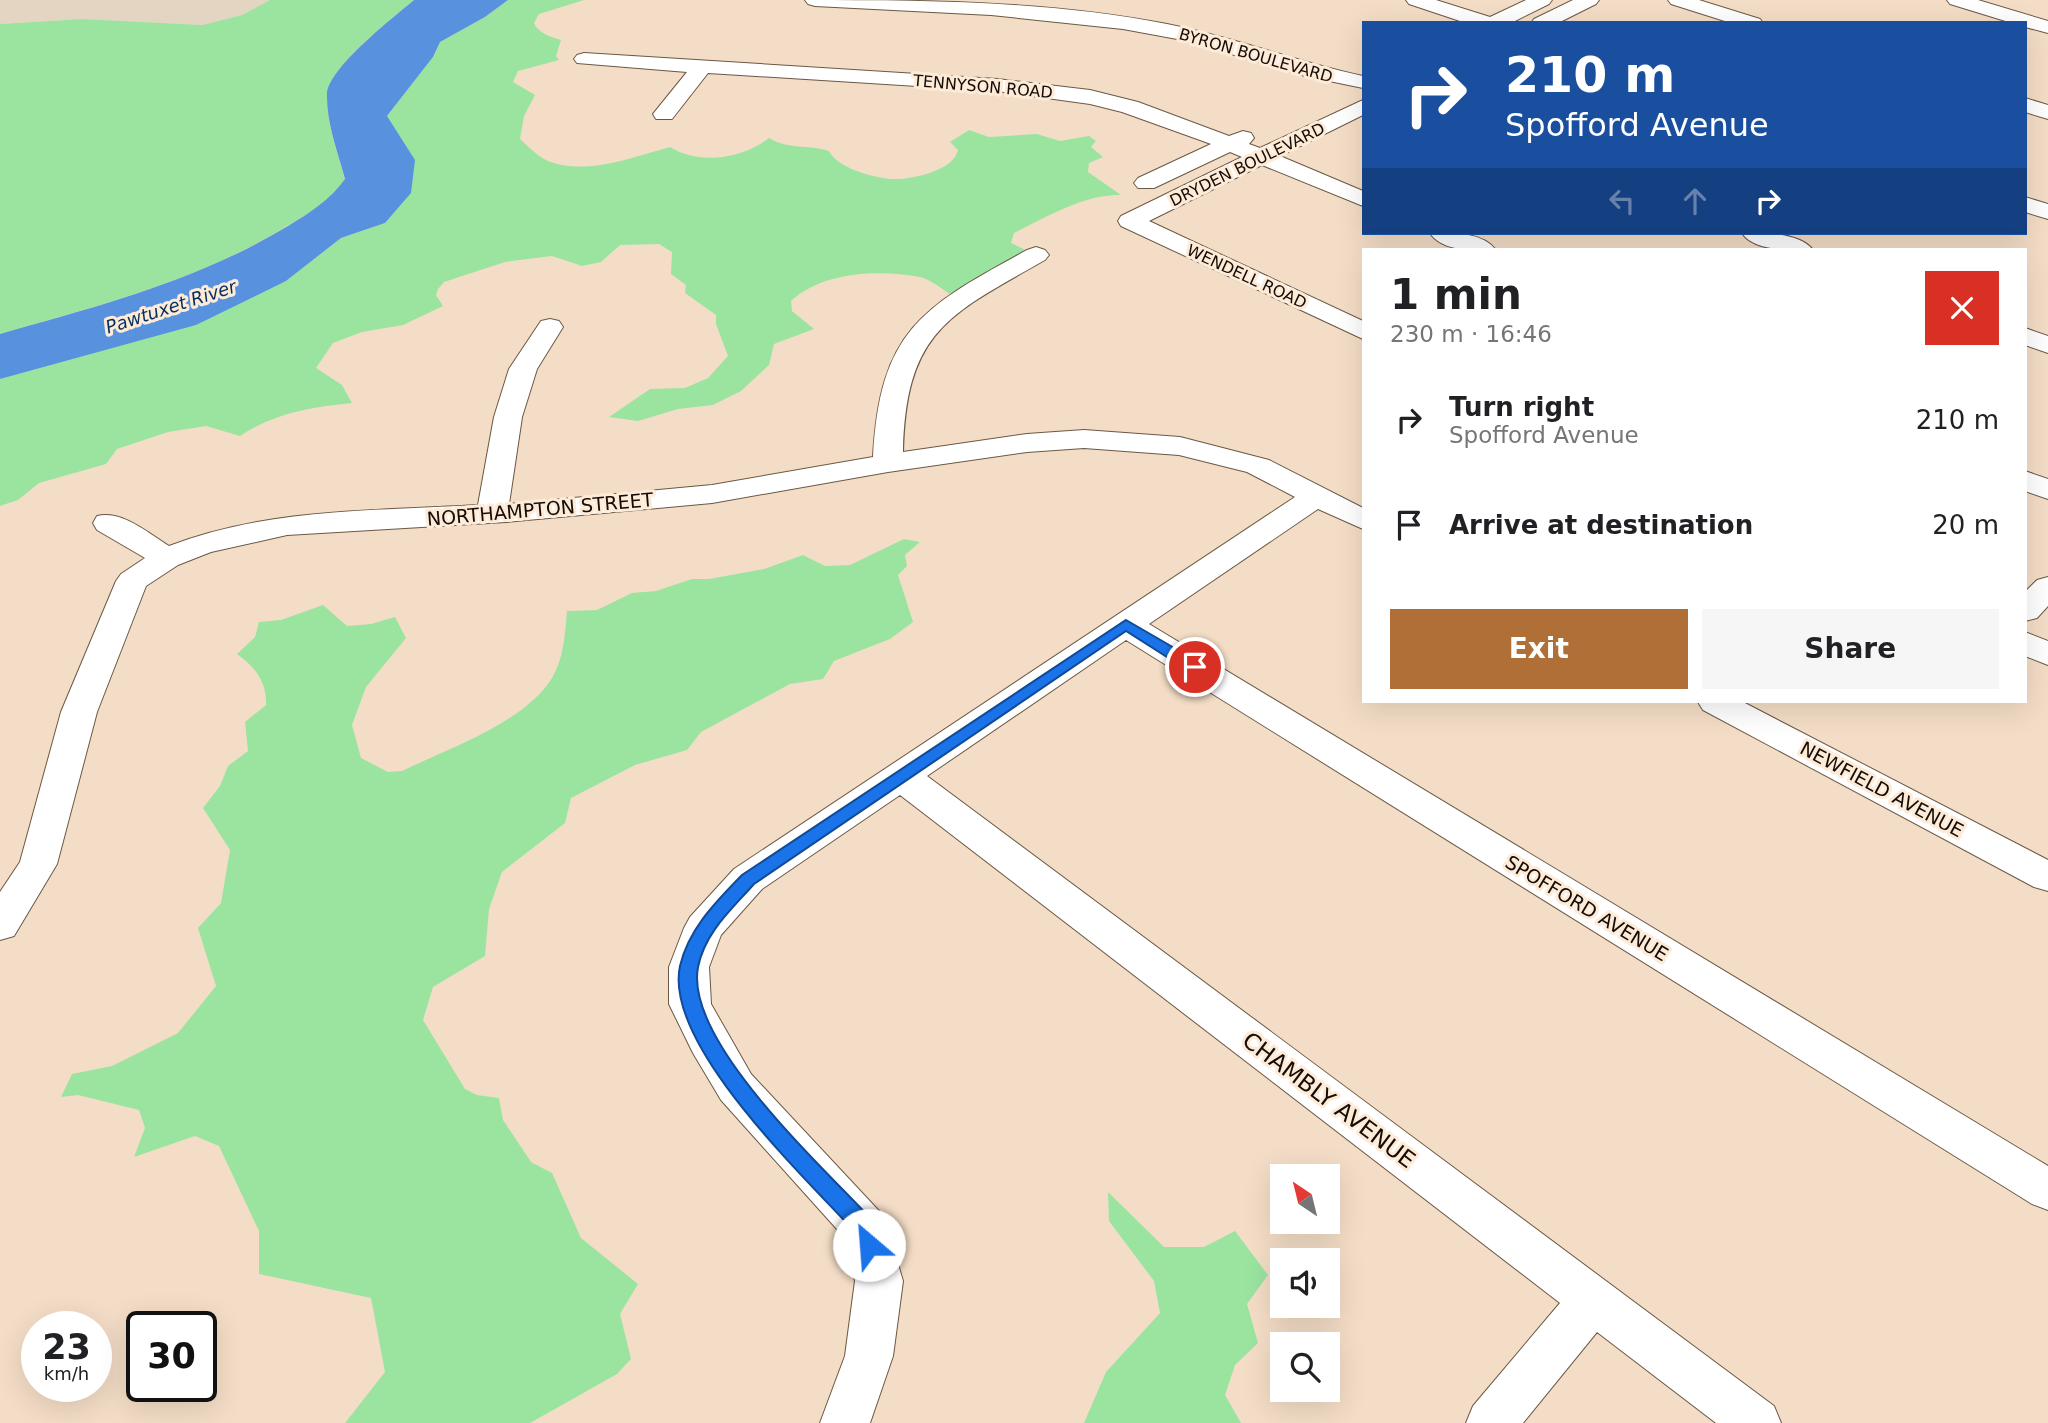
<!DOCTYPE html>
<html lang="en">
<head>
<meta charset="utf-8">
<style>
  :root { --surface:#fff; --page:#f6f6f6; --text:#202124; --muted:#757577; --accent:#af6f37 }
  body { margin:0; font-family:"DejaVu Sans",sans-serif; background:var(--page); color:var(--text); height:100vh; display:flex; flex-direction:column; font-size:26px; white-space:nowrap }
  * { box-sizing:border-box; margin:0 }
  p { font-size:23px; color:var(--muted) }
  .icon { flex:none; width:38px; height:38px; fill:none; stroke:currentColor; stroke-width:2; stroke-linecap:round; stroke-linejoin:round }
  .map { position:relative; flex:1; overflow:hidden }
  .drawer { position:absolute; left:1362px; top:248px; width:665px; height:455px; display:flex; flex-direction:column; background:var(--surface); border-radius:0px; box-shadow:0 7px 28px #0002 }
  .drawer>* { flex:none }
  .top-card { position:absolute; left:1362px; top:21px; width:665px; height:214px; border-radius:0px; box-shadow:0 7px 28px #0002; background:#1a4fa0; color:#fff; overflow:hidden }
  .needle { width:46px; rotate:325deg }
  .controls { position:absolute; left:1270px; top:1164px; display:grid; gap:14px }
  .controls a { display:grid; place-items:center; width:70px; height:70px; border-radius:0px; background:var(--surface); box-shadow:0 7px 28px #0002; font-size:35px }
  .speed { position:absolute; left:21px; top:1311px; display:flex; gap:14px; font-size:35px; font-weight:700; text-align:center }
  .speed>* { display:grid; place-content:center; width:91px; height:91px; border-radius:50%; background:var(--surface); box-shadow:0 7px 28px #0002; line-height:1 }
  .speed small { font-size:18px; font-weight:400 }
  .speed .limit { border:4px solid #111; border-radius:10px; background:#fff; color:#111 }
  .pin { position:absolute; display:grid; place-items:center; width:60px; height:60px; color:#fff; margin:-30px; border:4px solid #fff; border-radius:50%; box-shadow:0 2px 7px #0007 }
  .me { position:absolute; width:77px; margin:-38px; rotate:333deg; stroke-linejoin:round; filter:drop-shadow(0 0 5px #0008) }
  .turn { display:flex; align-items:center; gap:24px; height:147px; padding:0 28px; font-size:32px }
  .turn .icon { width:91px; height:91px; stroke-width:2.5 }
  .turn b { display:block; font-size:49px; line-height:60px }
  .lanes { display:flex; align-items:center; height:66px; padding:0 28px; background:#0003; justify-content:center; gap:35px; direction:ltr }
  .lanes .off { opacity:.35 }
  .round { display:grid; place-items:center; flex:none; width:74px; height:74px; border-radius:0px; background:var(--page) }
  .head { display:flex; align-items:center; justify-content:space-between; height:119px; padding:0 28px }
  h1 { font-size:42px; font-weight:700; line-height:52px }
  .primary-button { display:flex; gap:14px; margin-top:auto; padding:14px 28px }
  .primary-button a { flex:1; height:80px; border-radius:0px; background:var(--accent); color:#fff; font-size:28px; font-weight:700; line-height:80px; text-align:center }
  .primary-button a+a { background:var(--page); color:var(--text) }
  ul { padding:0; list-style:none }
  li { display:flex; align-items:center; gap:21px; height:105px; padding:0 28px }
  li div { flex:1 }
  li b { display:block; font-size:26px }
  li em { font-style:normal }
  .map>svg:first-child { display:block }
</style>
</head>
<body>
<div class="map">
<svg width="2048" height="1423" viewBox="0 0 2048 1423">
  <rect width="100%" height="100%" fill="#f4ddc6"/>
  <path fill="#e3d5c2" d="M 0,0 L 270,0 L 242,15 L 202,25 L 82,19 L 0,24 Z"/>
  <g fill="#9be4a0">
    <path d="M 270,0 L 414,0 C 394,17 327,68 327,95 C 326,123 338,153 345,180 C 329,201 309,213 287,226 C 198,281 99,305 0,334 L 0,24 L 82,19 L 202,25 L 242,15 Z"/>
    <path d="M 508,0 L 584,0 L 539,14 L 534,23 C 538,33 551,37 561,40 L 556,56 L 559,60 L 518,71 L 513,82 L 535,95 L 524,116 L 520,139 C 528,146 536,155 546,160 C 584,177 633,157 670,147 C 698,165 743,159 769,138 C 789,150 807,144 829,151 C 837,168 874,178 892,179 C 910,180 954,171 958,150 L 950,142 L 969,130 L 989,137 L 1037,134 L 1060,141 L 1089,136 L 1096,141 L 1091,147 L 1103,157 L 1089,163 L 1088,172 L 1121,195 C 1085,194 1046,217 1014,233 L 1011,243 L 1036,255 L 957,299 C 946,292 932,280 920,277 C 878,269 822,272 791,301 L 792,311 L 814,329 L 774,344 L 769,365 L 741,391 L 713,405 L 678,409 L 638,421 L 609,417 L 650,389 L 685,388 L 708,378 L 728,356 L 716,324 L 716,315 L 685,293 L 686,285 L 671,274 L 672,252 L 659,244 L 620,245 L 601,262 L 582,266 L 552,256 L 505,262 L 444,282 L 438,289 L 436,295 L 443,306 L 403,325 L 362,332 L 333,343 L 316,368 L 342,385 L 352,403 C 312,407 274,413 240,436 L 206,426 L 168,432 L 117,449 L 106,464 L 39,483 L 18,500 L 0,506 L 0,379 L 286,281 L 341,238 L 385,223 L 387,116 L 433,57 L 440,42 L 485,17 Z"/>
    <path d="M 904,539 L 920,542 L 905,555 L 907,566 L 898,575 L 913,622 L 890,639 L 834,661 L 823,679 L 790,684 L 701,732 L 687,750 L 635,765 L 571,798 L 565,823 L 502,872 L 489,909 L 485,956 L 433,987 L 423,1020 L 465,1089 L 477,1095 L 499,1098 L 503,1120 L 531,1162 L 552,1173 L 581,1238 L 638,1284 L 620,1314 L 631,1359 L 617,1374 L 530,1423 L 345,1423 L 385,1372 L 371,1298 L 259,1274 L 259,1231 L 219,1146 L 195,1136 L 134,1157 L 145,1128 L 139,1110 L 78,1095 L 61,1097 L 72,1074 L 112,1066 L 178,1033 L 216,986 L 198,928 L 221,903 L 230,850 L 203,808 L 220,786 L 228,766 L 248,751 L 245,722 L 266,705 C 267,682 255,667 237,654 L 255,637 L 259,622 L 281,620 L 323,605 L 347,626 L 371,624 L 395,617 L 406,638 L 366,687 L 352,725 L 361,758 L 388,772 L 402,771 C 449,748 524,723 552,678 C 564,658 565,633 567,611 L 597,610 L 632,593 L 656,591 L 692,579 L 709,579 L 764,569 L 803,555 L 825,566 L 850,565 Z"/>
    <path d="M 1108,1192 L 1164,1247 L 1204,1247 L 1235,1231 L 1268,1275 L 1247,1304 L 1258,1343 L 1235,1365 L 1225,1395 L 1241,1423 L 1084,1423 L 1106,1372 L 1160,1313 L 1154,1281 L 1109,1221 Z"/>
  </g>
  <path fill="#5892de" d="M 414,0 L 508,0 L 485,17 L 440,42 L 433,57 L 387,116 L 415,160 L 411,193 L 385,223 L 341,238 L 286,281 L 196,325 L 0,379 L 0,334 C 101,305 197,281 288,226 C 309,213 330,200 345,179 C 338,153 326,122 327,94 C 328,68 394,17 414,0 Z"/>
  <g fill="none" stroke-linecap="round" stroke-linejoin="round">
    <g stroke="#6b5844" stroke-width="2">
      <g id="minor">
        <path d="M 805,0 C 926,0 1048,1 1167,24 C 1234,37 1297,62 1363,76 L 1363,88 L 1305,76 L 1188,41 L 1123,29 L 991,15 L 815,6 L 808,4 Z"/>
        <path d="M 1406,0 L 1436,0 L 1490,17 L 1526,0 L 1552,0 L 1549,4 L 1511,23 L 1466,23 L 1409,4 Z"/>
        <path d="M 1573,0 L 1599,0 L 1596,4 L 1558,23 L 1531,23 L 1534,19 Z"/>
        <path d="M 1668,0 L 1699,0 L 1760,19 L 1763,23 L 1731,23 L 1671,4 Z"/>
        <path d="M 1947,0 L 1978,0 L 2048,21 L 2048,33 L 2025,27 L 2025,23 L 2012,23 L 1950,4 Z"/>
        <path d="M 584,53 L 997,79 L 1090,90 L 1138,102 L 1229,136 L 1243,131 L 1251,133 L 1254,138 L 1249,144 L 1260,148 L 1363,100 L 1363,115 L 1280,156 L 1363,191 L 1363,206 L 1262,165 L 1149,221 L 1363,321 L 1363,339 L 1121,226 L 1118,221 L 1121,216 L 1242,157 L 1230,152 L 1154,188 L 1138,188 L 1134,183 L 1138,178 L 1211,144 L 1200,140 L 1122,112 L 1090,104 L 997,91 L 708,73 L 672,119 L 656,119 L 653,114 L 687,72 L 577,63 L 574,59 L 577,55 Z"/>
        <path d="M 2025,98 L 2048,105 L 2048,119 L 2025,112 Z"/>
        <path d="M 2025,197 L 2048,204 L 2048,219 L 2025,212 Z"/>
        <path d="M 1430,233 C 1450,233 1482,231 1496,250 C 1476,251 1442,252 1430,233 Z"/>
        <path d="M 1742,233 C 1762,233 1800,232 1813,250 C 1793,251 1753,251 1742,233 Z"/>
        <path d="M 1036,247 L 1045,250 L 1049,255 L 1045,260 C 948,315 906,331 903,452 L 1027,434 L 1084,430 L 1180,437 L 1269,460 L 1363,508 L 1363,529 L 1318,509 L 1149,624 L 2048,1166 L 2048,1210 L 2032,1204 L 1126,640 L 927,776 L 1774,1406 L 1781,1423 L 1716,1423 L 1597,1332 L 1523,1423 L 1466,1423 L 1473,1406 L 1560,1303 L 900,795 L 762,889 L 721,935 L 709,967 L 711,1004 L 751,1074 L 880,1212 L 887,1227 L 903,1281 L 893,1356 L 870,1423 L 820,1423 L 845,1356 L 855,1281 L 844,1237 L 721,1100 L 693,1053 L 669,1004 L 669,967 L 684,928 L 690,917 L 734,869 L 1295,497 L 1247,472 L 1179,455 L 1084,448 L 1027,452 L 888,472 L 712,503 L 506,522 L 287,535 L 211,552 L 178,565 L 146,586 L 97,712 L 57,864 L 14,936 L 0,940 L 0,892 L 20,862 L 61,712 L 116,581 L 121,574 L 145,558 L 97,530 L 93,523 L 97,516 C 122,510 148,533 169,546 C 267,508 375,511 478,505 L 494,417 L 509,369 L 541,321 L 550,319 L 559,321 L 563,327 L 537,369 L 522,417 L 509,504 L 712,485 L 873,457 C 880,329 923,307 1027,250 Z"/>
        <path d="M 2025,328 L 2048,336 L 2048,353 L 2025,345 Z"/>
        <path d="M 2025,471 L 2048,479 L 2048,499 L 2025,491 Z"/>
        <path d="M 2048,577 L 2048,606 L 2037,618 L 2025,621 L 2025,592 L 2037,580 Z"/>
        <path d="M 2025,632 L 2048,641 L 2048,665 L 2025,656 Z"/>
        <path d="M 1698,702 L 1743,702 L 2048,860 L 2048,891 L 2034,887 L 1703,710 Z"/>
      </g>
    </g>
    <use href="#minor" fill="#fff" fill-rule="evenodd"/>
  </g>
  <path fill="#1a73e8" stroke="#114b97" stroke-width="2" d="M 1126,620 L 1200,663 L 1202,667 L 1200,671 L 1189,671 L 1126,631 L 754,884 C 732,909 705,932 698,967 C 684,1041 823,1167 872,1220 L 880,1245 L 877,1252 L 869,1255 L 862,1252 L 855,1232 C 805,1177 663,1044 680,966 C 689,928 716,902 742,875 Z"/>
  <g text-anchor="middle" stroke-width="6" stroke-linejoin="round" paint-order="stroke">
    <g font-size="16" fill="#140c05" stroke="#fdebd8">
      <text transform="translate(1256 55) rotate(16)" y="6">BYRON BOULEVARD</text>
      <text transform="translate(983 86) rotate(5)" y="6">TENNYSON ROAD</text>
      <text transform="translate(1247 164) rotate(-26)" y="6">DRYDEN BOULEVARD</text>
      <text transform="translate(1247 276) rotate(25)" y="6">WENDELL ROAD</text>
    </g>
    <g font-size="18" font-style="italic" fill="#062f5f" stroke="#fdebd8">
      <text transform="translate(171 307) rotate(-18)" y="6">Pawtuxet River</text>
    </g>
    <g font-size="19" fill="#140c05" stroke="#fdebd8">
      <text transform="translate(540 509) rotate(-5)" y="7">NORTHAMPTON STREET</text>
      <text transform="translate(1882 789) rotate(28)" y="7">NEWFIELD AVENUE</text>
      <text transform="translate(1587 908) rotate(31)" y="7">SPOFFORD AVENUE</text>
    </g>
    <g font-size="23" fill="#140c05" stroke="#fdebd8">
      <text transform="translate(1329 1100) rotate(37)" y="8">CHAMBLY AVENUE</text>
    </g>
  </g>
</svg>
<div class="controls">
<a><svg class="needle" viewBox="-14 -14 28 28"><path d="M0-13l5 13h-10z" fill="#e53935"/><path d="M0 13l5-13h-10z" fill="#757577"/></svg></a>
<a><svg class="icon" aria-label="sound" viewBox="0 0 24 24"><path d="M4 9h4l5-4v14l-5-4H4zM17 9q2 3 0 6"/></svg></a>
<a><svg class="icon" aria-label="search" viewBox="0 0 24 24"><circle cx="10" cy="10" r="6"/><path d="M15 15l6 6"/></svg></a>
</div>
<div class="speed"><div>23<small>km/h</small></div><div class="limit">30</div></div>
<div class="pin" style="left:1195px;top:667px;background:#d93025"><svg class="icon" aria-label="arrive" viewBox="0 0 24 24"><path d="M6 21V4h12l-3 4 3 4H6"/></svg></div>
<svg class="me" style="left:869px;top:1245px" viewBox="-20 -20 40 40"><circle r="19" fill="#fff"/><path d="M0-13L10 11 0 6-10 11z" fill="#1a73e8"/></svg>
<div class="top-card">
<div class="turn"><svg class="icon" aria-label="right" viewBox="0 0 24 24"><path d="M7 20v-9h11M14 6l5 5-5 5"/></svg><div><b>210 m</b>Spofford Avenue</div></div>
<div class="lanes"><svg class="icon off" aria-label="left" viewBox="0 0 24 24"><path d="M17 20v-9H6M10 6l-5 5 5 5"/></svg><svg class="icon off" aria-label="ahead" viewBox="0 0 24 24"><path d="M12 20V5M6 11l6-6 6 6"/></svg><svg class="icon" aria-label="right" viewBox="0 0 24 24"><path d="M7 20v-9h11M14 6l5 5-5 5"/></svg></div>
</div>
<section class="drawer">
<div class="head"><div><h1>1 min</h1><p>230 m · 16:46</p></div><a class="round" style="background:#d93025;color:#fff"><svg class="icon" aria-label="close" viewBox="0 0 24 24"><path d="M6 6l12 12M18 6L6 18"/></svg></a></div>
<ul>
<li><svg class="icon" aria-label="right" viewBox="0 0 24 24"><path d="M7 20v-9h11M14 6l5 5-5 5"/></svg><div><b>Turn right</b><p>Spofford Avenue</p></div><em>210 m</em></li>
<li><svg class="icon" aria-label="arrive" viewBox="0 0 24 24"><path d="M6 21V4h12l-3 4 3 4H6"/></svg><div><b>Arrive at destination</b></div><em>20 m</em></li>
</ul>
<div class="primary-button"><a>Exit</a><a>Share</a></div>
</section>
</div>
</body>
</html>
